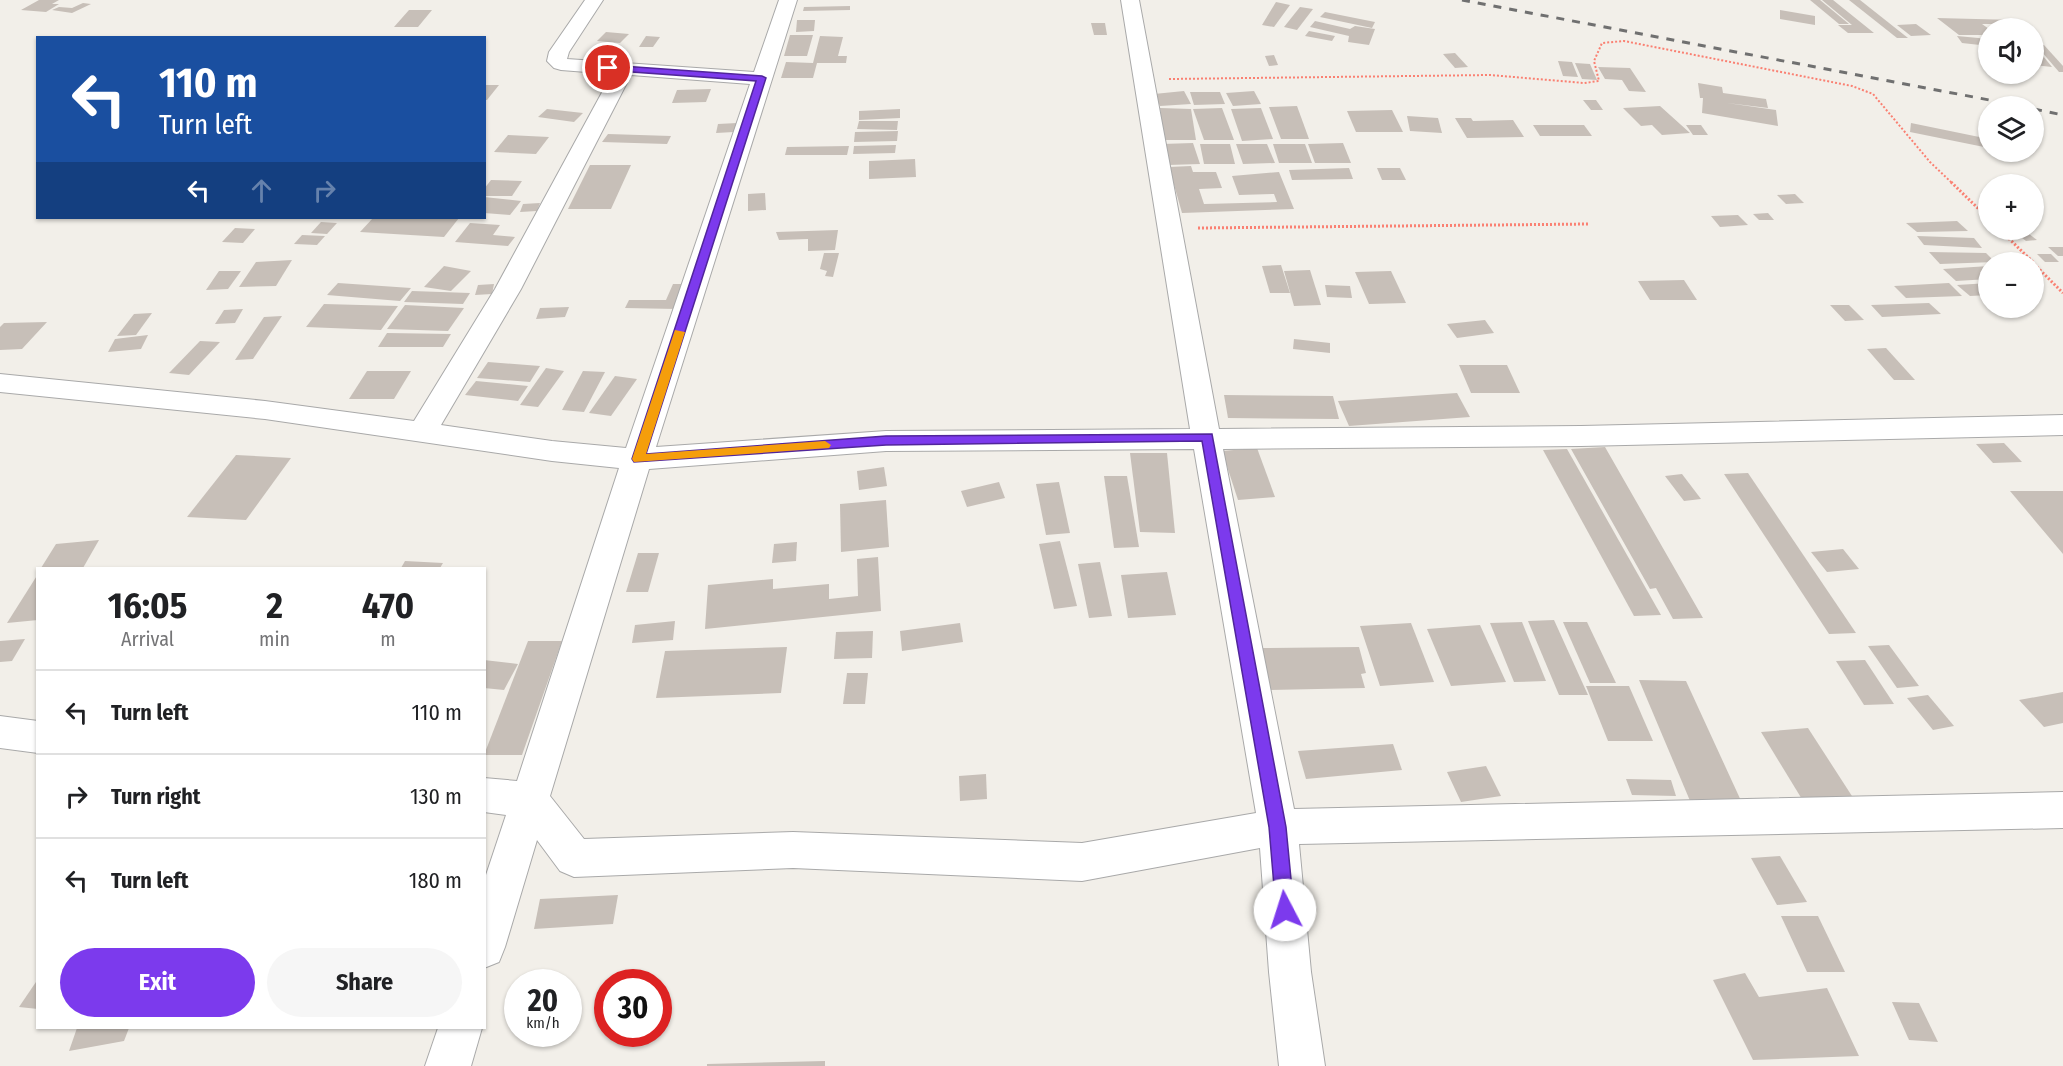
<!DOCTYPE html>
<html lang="en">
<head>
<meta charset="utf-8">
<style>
  :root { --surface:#fff; --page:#f6f6f6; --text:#202124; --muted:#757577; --line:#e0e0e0; --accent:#7c3aed }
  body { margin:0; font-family:"Fira Sans Condensed",sans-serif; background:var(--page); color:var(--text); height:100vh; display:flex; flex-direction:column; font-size:22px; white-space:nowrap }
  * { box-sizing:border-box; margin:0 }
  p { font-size:20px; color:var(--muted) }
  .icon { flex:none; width:33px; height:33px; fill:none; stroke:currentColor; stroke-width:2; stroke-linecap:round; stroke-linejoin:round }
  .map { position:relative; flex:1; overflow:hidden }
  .sheet { position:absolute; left:36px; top:567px; width:450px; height:462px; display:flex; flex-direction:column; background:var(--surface); border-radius:0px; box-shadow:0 2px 4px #0004 }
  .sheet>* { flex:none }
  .banner { position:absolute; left:36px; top:36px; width:450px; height:183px; border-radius:0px; box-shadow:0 2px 4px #0004; background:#1a4fa0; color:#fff; overflow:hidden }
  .tools { position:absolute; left:1978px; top:18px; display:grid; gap:12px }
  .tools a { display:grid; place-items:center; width:66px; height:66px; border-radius:50%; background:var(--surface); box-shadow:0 2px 4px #0004; font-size:30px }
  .speed { position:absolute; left:504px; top:969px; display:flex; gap:12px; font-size:30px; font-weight:700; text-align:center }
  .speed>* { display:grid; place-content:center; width:78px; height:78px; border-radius:50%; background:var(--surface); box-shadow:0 2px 4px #0004; line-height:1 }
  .speed small { font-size:15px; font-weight:400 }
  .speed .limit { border:9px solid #d22; background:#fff; color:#111 }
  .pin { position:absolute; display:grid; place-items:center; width:51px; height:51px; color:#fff; margin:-26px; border:3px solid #fff; border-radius:50%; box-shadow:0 2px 6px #0007 }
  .me { position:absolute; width:66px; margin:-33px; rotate:355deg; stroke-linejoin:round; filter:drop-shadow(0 0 4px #0008) }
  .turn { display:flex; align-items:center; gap:21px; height:126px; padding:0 24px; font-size:27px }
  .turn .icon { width:78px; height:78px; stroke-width:2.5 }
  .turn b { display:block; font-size:42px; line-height:51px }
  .lanes { display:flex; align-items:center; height:57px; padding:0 24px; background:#0003; justify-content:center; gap:30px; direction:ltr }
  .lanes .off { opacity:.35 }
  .eta { display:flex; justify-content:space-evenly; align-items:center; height:102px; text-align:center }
  .eta b { font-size:36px; font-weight:700; line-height:42px }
  .cta { display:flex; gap:12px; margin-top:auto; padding:12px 24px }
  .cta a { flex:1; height:69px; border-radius:36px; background:var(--accent); color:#fff; font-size:24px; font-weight:700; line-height:69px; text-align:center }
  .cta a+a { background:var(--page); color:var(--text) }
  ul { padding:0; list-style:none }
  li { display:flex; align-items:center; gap:18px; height:84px; padding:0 24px; border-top:2px solid var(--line) }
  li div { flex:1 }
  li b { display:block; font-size:22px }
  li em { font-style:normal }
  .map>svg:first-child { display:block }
</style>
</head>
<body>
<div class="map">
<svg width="2063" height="1066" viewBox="0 0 2063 1066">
  <rect width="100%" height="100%" fill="#f2efe9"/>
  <g fill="#c7bfb8">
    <path d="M 39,0 L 59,0 L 52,4 L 59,4 L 46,12 L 21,10 Z"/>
    <path d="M 1810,0 L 1820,0 L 1849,24 L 1839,24 Z"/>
    <path d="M 1822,0 L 1833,0 L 1874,33 L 1848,33 L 1838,25 L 1852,25 Z"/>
    <path d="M 1849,0 L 1860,0 L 1908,38 L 1897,38 Z"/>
    <path d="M 1276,2 L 1290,5 L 1274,27 L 1262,25 Z"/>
    <path d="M 83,3 L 91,4 L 72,13 L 52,10 L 59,7 L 72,8 Z"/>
    <path d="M 850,6 L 850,10 L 803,11 L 804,7 Z"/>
    <path d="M 1300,7 L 1313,9 L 1297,30 L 1284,27 Z"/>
    <path d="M 409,10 L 432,10 L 418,27 L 394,27 Z"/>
    <path d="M 1780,10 L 1815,16 L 1815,25 L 1780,19 Z"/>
    <path d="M 1325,12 L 1375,22 L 1372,28 L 1320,17 Z"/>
    <path d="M 1937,18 L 2015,20 L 2022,24 L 1982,24 L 1989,29 L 1989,35 L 1959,35 Z"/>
    <path d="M 797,20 L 815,20 L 814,31 L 796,32 Z"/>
    <path d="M 1315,21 L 1350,29 L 1355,26 L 1375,29 L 1369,45 L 1348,42 L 1349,36 L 1310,27 Z"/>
    <path d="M 1091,23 L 1105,23 L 1107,35 L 1094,35 Z"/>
    <path d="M 1916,24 L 1931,35 L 1911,36 L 1897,25 Z"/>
    <path d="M 1309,31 L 1335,36 L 1332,41 L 1305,36 Z"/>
    <path d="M 606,32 L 629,34 L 620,43 L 597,41 Z"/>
    <path d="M 790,35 L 813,35 L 807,56 L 784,56 Z"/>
    <path d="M 646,36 L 660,37 L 653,47 L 639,47 Z"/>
    <path d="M 820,36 L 843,37 L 838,56 L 847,56 L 846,63 L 817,63 L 813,78 L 781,78 L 786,62 L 813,63 Z"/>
    <path d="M 1957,36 L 1989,39 L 1989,46 L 1962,43 Z"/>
    <path d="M 2035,44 L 2044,45 L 2063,66 L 2063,72 L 2059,72 Z"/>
    <path d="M 2034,51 L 2039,51 L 2052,67 L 2034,65 Z"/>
    <path d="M 1455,53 L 1468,67 L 1455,68 L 1443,54 Z"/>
    <path d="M 1274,55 L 1278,65 L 1269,66 L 1265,56 Z"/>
    <path d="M 1558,61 L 1572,62 L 1578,77 L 1563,76 Z"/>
    <path d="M 1575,63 L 1590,64 L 1597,80 L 1582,79 Z"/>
    <path d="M 1598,67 L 1630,68 L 1646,92 L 1629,91 L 1622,80 L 1605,79 Z"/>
    <path d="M 1698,83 L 1722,87 L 1723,93 L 1766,99 L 1768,108 L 1727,103 L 1776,110 L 1778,126 L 1702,113 L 1703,98 L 1700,98 Z"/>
    <path d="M 484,85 L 499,85 L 487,100 L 484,100 Z"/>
    <path d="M 711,89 L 706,102 L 672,103 L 677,90 Z"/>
    <path d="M 1184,91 L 1191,104 L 1160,106 L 1154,94 Z"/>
    <path d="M 1254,91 L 1261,104 L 1233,106 L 1226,93 Z"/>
    <path d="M 1190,92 L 1220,92 L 1225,104 L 1194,105 Z"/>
    <path d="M 1583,100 L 1596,100 L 1603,110 L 1591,110 Z"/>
    <path d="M 1297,106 L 1309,139 L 1281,139 L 1269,107 Z"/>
    <path d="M 1660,106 L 1690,133 L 1662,135 L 1652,125 L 1641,126 L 1623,108 Z"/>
    <path d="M 1160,108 L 1191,109 L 1196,140 L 1164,140 Z"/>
    <path d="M 1222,108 L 1234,140 L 1204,140 L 1193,109 Z"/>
    <path d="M 1261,108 L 1273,139 L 1242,141 L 1231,109 Z"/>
    <path d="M 547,109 L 583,113 L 574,122 L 538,117 Z"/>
    <path d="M 900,109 L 900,118 L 859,120 L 859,111 Z"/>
    <path d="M 1392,110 L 1403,132 L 1356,132 L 1347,111 Z"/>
    <path d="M 1407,116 L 1438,118 L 1442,133 L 1410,131 Z"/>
    <path d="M 1455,118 L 1471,118 L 1473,121 L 1513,120 L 1524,137 L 1467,138 Z"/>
    <path d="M 859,121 L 898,121 L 897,130 L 857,129 Z"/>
    <path d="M 737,123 L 734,132 L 716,133 L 718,124 Z"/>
    <path d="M 1911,123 L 1989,139 L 1989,148 L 1910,132 Z"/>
    <path d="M 1533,125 L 1584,125 L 1592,136 L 1540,136 Z"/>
    <path d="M 1686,125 L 1701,125 L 1708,135 L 1693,135 Z"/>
    <path d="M 898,131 L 897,141 L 854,142 L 855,132 Z"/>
    <path d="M 608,134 L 671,136 L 667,144 L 602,142 Z"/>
    <path d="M 508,135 L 549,137 L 536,154 L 494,152 Z"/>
    <path d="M 1193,143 L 1200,164 L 1168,165 L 1162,144 Z"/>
    <path d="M 1343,143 L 1351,163 L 1315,163 L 1308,144 Z"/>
    <path d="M 1200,144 L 1230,144 L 1235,164 L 1204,164 Z"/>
    <path d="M 1236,144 L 1267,144 L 1275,163 L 1243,164 Z"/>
    <path d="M 1273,144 L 1305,144 L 1312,163 L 1279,163 Z"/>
    <path d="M 896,145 L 895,153 L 853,154 L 854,146 Z"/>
    <path d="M 849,146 L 847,155 L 785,155 L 787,147 Z"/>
    <path d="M 915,159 L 916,177 L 869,179 L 869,161 Z"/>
    <path d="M 590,165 L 631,165 L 611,209 L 568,209 Z"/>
    <path d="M 1191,166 L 1193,172 L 1216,172 L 1222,188 L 1199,189 L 1204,204 L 1277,202 L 1274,194 L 1239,195 L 1232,176 L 1279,172 L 1294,209 L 1182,213 L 1169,167 Z"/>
    <path d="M 1349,168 L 1353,179 L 1292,180 L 1289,170 Z"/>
    <path d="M 1377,168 L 1400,168 L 1406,180 L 1382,180 Z"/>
    <path d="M 491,180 L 522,181 L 512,196 L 484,196 L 484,189 Z"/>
    <path d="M 765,193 L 766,210 L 748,211 L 748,194 Z"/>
    <path d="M 1795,194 L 1804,203 L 1786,204 L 1777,195 Z"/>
    <path d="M 484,197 L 521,201 L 510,215 L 484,213 Z"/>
    <path d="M 540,203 L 537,211 L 520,212 L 523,204 Z"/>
    <path d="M 1768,213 L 1774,220 L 1759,220 L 1753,214 Z"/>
    <path d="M 1738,215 L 1748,225 L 1720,227 L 1711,216 Z"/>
    <path d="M 373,218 L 459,218 L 444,237 L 360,232 Z"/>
    <path d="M 1957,221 L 1968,231 L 1917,232 L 1906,223 Z"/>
    <path d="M 321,222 L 337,223 L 327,234 L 311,233 Z"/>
    <path d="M 470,223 L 500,225 L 493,235 L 515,237 L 508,246 L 455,242 Z"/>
    <path d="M 235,228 L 255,229 L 243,243 L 222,242 Z"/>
    <path d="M 838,230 L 835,250 L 808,251 L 808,239 L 779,240 L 776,232 Z"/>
    <path d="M 2012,230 L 2024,230 L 2037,240 L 2026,241 Z"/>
    <path d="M 302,235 L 325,236 L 317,245 L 294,244 Z"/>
    <path d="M 1917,236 L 1974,238 L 1982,248 L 1924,245 Z"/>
    <path d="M 2048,247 L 2063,247 L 2063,256 L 2058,256 Z"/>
    <path d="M 1929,252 L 1986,253 L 1995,262 L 1940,264 Z"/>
    <path d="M 824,253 L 839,253 L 833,277 L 825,276 L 827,271 L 820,269 Z"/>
    <path d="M 2037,254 L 2051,254 L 2059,262 L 2045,262 Z"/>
    <path d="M 292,260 L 276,286 L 239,287 L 256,262 Z"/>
    <path d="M 1281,265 L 1290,293 L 1270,293 L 1262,266 Z"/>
    <path d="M 444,266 L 471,271 L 451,291 L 424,287 Z"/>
    <path d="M 1989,266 L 1989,279 L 1956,281 L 1943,269 Z"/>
    <path d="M 1310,270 L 1321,305 L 1294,306 L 1284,271 Z"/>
    <path d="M 219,271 L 241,271 L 228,289 L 206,290 Z"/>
    <path d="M 1391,271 L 1406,303 L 1369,304 L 1355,272 Z"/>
    <path d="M 1684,280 L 1697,300 L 1650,300 L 1638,281 Z"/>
    <path d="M 338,283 L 411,288 L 400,301 L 327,295 Z"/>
    <path d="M 1949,283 L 1962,296 L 1906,298 L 1894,286 Z"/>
    <path d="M 1989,283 L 1989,295 L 1970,296 L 1957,285 Z"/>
    <path d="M 494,284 L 492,294 L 475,295 L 478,285 Z"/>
    <path d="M 673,284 L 687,284 L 677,309 L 625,308 L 629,300 L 666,300 Z"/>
    <path d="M 1325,285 L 1350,286 L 1352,298 L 1327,297 Z"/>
    <path d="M 412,291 L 470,293 L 463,304 L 404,302 Z"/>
    <path d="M 1929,303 L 1941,314 L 1882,317 L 1871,305 Z"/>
    <path d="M 324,304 L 398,306 L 381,330 L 306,327 Z"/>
    <path d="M 405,305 L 464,308 L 448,331 L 387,329 Z"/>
    <path d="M 1830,305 L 1849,305 L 1864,320 L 1845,321 Z"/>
    <path d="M 569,307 L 565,317 L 536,319 L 540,308 Z"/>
    <path d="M 243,309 L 235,323 L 215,324 L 224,310 Z"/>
    <path d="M 152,313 L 136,335 L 117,336 L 134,314 Z"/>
    <path d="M 282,316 L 253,359 L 235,360 L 264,317 Z"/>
    <path d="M 1485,320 L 1494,333 L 1457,338 L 1447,324 Z"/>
    <path d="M 47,322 L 22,349 L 0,350 L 0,327 L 4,323 Z"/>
    <path d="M 387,333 L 451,334 L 443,347 L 378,347 Z"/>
    <path d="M 148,335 L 141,349 L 108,352 L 115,339 Z"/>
    <path d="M 1294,339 L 1330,343 L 1330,353 L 1293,349 Z"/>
    <path d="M 200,341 L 220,342 L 189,375 L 169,373 Z"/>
    <path d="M 1886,348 L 1915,380 L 1894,380 L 1867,349 Z"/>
    <path d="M 488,362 L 540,366 L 530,382 L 477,378 Z"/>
    <path d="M 1459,365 L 1507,365 L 1520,393 L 1471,393 Z"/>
    <path d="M 546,368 L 564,371 L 538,407 L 520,405 Z"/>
    <path d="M 367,371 L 411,371 L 394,399 L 349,399 Z"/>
    <path d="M 583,371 L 605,372 L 584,412 L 562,410 Z"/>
    <path d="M 615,376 L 637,379 L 611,416 L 589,413 Z"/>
    <path d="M 476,381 L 528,386 L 518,401 L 465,395 Z"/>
    <path d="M 1457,393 L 1470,417 L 1349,426 L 1338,401 Z"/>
    <path d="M 1224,395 L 1333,396 L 1339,419 L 1228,418 Z"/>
    <path d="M 2004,443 L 2022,462 L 1993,463 L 1976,444 Z"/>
    <path d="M 1605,447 L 1703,618 L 1673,619 L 1656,588 L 1650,589 L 1571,449 Z"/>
    <path d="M 1257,448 L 1275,497 L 1238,500 L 1222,451 Z"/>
    <path d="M 1567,449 L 1661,615 L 1634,616 L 1543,450 Z"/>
    <path d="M 1130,453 L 1167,453 L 1175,533 L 1140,532 Z"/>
    <path d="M 236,455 L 291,458 L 246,520 L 187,517 Z"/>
    <path d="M 884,467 L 887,486 L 859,490 L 857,471 Z"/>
    <path d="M 1748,473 L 1856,633 L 1829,634 L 1724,474 Z"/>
    <path d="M 1682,474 L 1701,499 L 1684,501 L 1665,476 Z"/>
    <path d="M 1104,476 L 1127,476 L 1139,547 L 1114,548 Z"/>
    <path d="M 999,482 L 1005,498 L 967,507 L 961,491 Z"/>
    <path d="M 1059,482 L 1070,533 L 1046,535 L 1036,484 Z"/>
    <path d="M 2010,491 L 2063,491 L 2063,554 Z"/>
    <path d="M 886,500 L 889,547 L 841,552 L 840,504 Z"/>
    <path d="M 99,540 L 83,568 L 41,568 L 56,544 Z"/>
    <path d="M 1060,541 L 1077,606 L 1054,609 L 1039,544 Z"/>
    <path d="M 797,542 L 796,561 L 772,563 L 774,544 Z"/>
    <path d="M 1843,549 L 1859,569 L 1827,572 L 1811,552 Z"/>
    <path d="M 638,553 L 659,553 L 648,592 L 626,592 Z"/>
    <path d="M 878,557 L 881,611 L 705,629 L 708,585 L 773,579 L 773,589 L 829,584 L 829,599 L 858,596 L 857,559 Z"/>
    <path d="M 405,561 L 443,563 L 440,568 L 401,568 Z"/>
    <path d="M 1100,562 L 1112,616 L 1089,618 L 1078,564 Z"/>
    <path d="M 1167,572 L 1176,615 L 1128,618 L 1121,575 Z"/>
    <path d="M 38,574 L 38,620 L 7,623 Z"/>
    <path d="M 1554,620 L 1588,695 L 1559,695 L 1528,621 Z"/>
    <path d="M 675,621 L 673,640 L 632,643 L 635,625 Z"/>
    <path d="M 1522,622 L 1546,681 L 1514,682 L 1490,623 Z"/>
    <path d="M 1563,622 L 1587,622 L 1616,683 L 1590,683 Z"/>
    <path d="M 960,623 L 963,642 L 902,651 L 900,631 Z"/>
    <path d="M 1411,623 L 1434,682 L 1380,686 L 1360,626 Z"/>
    <path d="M 1480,625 L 1506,682 L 1451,686 L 1427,629 Z"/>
    <path d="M 873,631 L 872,658 L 834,659 L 836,632 Z"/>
    <path d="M 25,639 L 12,661 L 0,662 L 0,641 Z"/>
    <path d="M 528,641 L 562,641 L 522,755 L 484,755 Z"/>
    <path d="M 1889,645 L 1919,686 L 1897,688 L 1868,646 Z"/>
    <path d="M 787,647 L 781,693 L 656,698 L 665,651 Z"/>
    <path d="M 1359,647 L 1366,673 L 1361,674 L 1365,688 L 1269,690 L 1261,648 Z"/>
    <path d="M 484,660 L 518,664 L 504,690 L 484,688 Z"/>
    <path d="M 1865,660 L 1894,704 L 1864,705 L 1836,661 Z"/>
    <path d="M 847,673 L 868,673 L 865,704 L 843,704 Z"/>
    <path d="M 1639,680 L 1686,681 L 1748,816 L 1696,815 Z"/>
    <path d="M 1586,686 L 1629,686 L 1653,741 L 1608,741 Z"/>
    <path d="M 2063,692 L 2063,723 L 2044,727 L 2019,700 Z"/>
    <path d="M 1928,695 L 1954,726 L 1933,730 L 1907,698 Z"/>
    <path d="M 1808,728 L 1861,810 L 1811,814 L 1761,732 Z"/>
    <path d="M 1393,744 L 1402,770 L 1306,779 L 1298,751 Z"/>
    <path d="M 1486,766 L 1501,796 L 1461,802 L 1447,772 Z"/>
    <path d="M 986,774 L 987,799 L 960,801 L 959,776 Z"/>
    <path d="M 1626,779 L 1671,780 L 1676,796 L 1632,795 Z"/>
    <path d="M 1780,856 L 1807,902 L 1777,905 L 1751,858 Z"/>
    <path d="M 618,895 L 613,924 L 534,929 L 540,899 Z"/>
    <path d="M 1781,916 L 1818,916 L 1845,972 L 1807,972 Z"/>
    <path d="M 1745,973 L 1759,997 L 1827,988 L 1859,1056 L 1753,1060 L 1713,980 Z"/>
    <path d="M 38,979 L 38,1009 L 19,1007 Z"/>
    <path d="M 1892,1002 L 1919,1003 L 1938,1042 L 1909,1040 Z"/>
    <path d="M 77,1028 L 129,1028 L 124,1041 L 69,1051 Z"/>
    <path d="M 825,1061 L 825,1066 L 707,1066 L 707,1064 Z"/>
  </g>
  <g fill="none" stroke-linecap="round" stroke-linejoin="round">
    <g stroke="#a9a9a9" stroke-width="2">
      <g id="street">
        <path d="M 585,0 L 603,0 L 569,52 L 567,59 L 754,72 L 779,0 L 797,0 L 656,447 L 886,431 L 1190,429 L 1121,0 L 1139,0 L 1219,429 L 1581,426 L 2063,415 L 2063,435 L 1581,446 L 1223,449 L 1294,809 L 2063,792 L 2063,828 L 1299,844 L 1311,972 L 1325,1066 L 1279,1066 L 1269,972 L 1260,848 L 1082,881 L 793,868 L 574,877 L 560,871 L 537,840 L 505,947 L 499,962 L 484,968 L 484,881 L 506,815 L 484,812 L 484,778 L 517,781 L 619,468 L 552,461 L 265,419 L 0,392 L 0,374 L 265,401 L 414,421 L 495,289 L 612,74 L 561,70 L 554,68 L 547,61 L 549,52 ZM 631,75 L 750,84 L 626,448 L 552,441 L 441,425 L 521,289 ZM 1194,449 L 1256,813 L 1082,843 L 793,832 L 584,839 L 550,796 L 649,469 L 886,451 Z"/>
        <path d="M 0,716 L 38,721 L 38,753 L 0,748 Z"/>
        <path d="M 438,1028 L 482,1028 L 471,1066 L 425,1066 Z"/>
      </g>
    </g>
    <path stroke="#fa8072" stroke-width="2" stroke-dasharray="2 2" stroke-linecap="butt" d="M 1169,79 L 1490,75 L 1584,83 L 1599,81 L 1594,61 L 1602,43 L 1624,41 L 1852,86 L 1873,94 L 1930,162 L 1952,183"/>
    <g stroke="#fa8072" stroke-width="3" stroke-dasharray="2 2" stroke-linecap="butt">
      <path d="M 1951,182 L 1989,219"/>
      <path d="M 1198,228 L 1590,224"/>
      <path d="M 2000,230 L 2033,262"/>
      <path d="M 2034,264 L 2063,293"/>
    </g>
    <use href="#street" fill="#fff" fill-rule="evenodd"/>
    <g stroke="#707070" stroke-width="3" stroke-dasharray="8 8" stroke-linecap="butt">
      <path d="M 1462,0 L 2021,106"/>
      <path d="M 2034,109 L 2063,115"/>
    </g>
  </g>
  <path fill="#7c3aed" stroke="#51269a" stroke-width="1.5" d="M 608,65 L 762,76 L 766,78 L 646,454 L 886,436 L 1212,434 L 1286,827 L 1294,910 L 1291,916 L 1285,919 L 1278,916 L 1276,910 L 1269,827 L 1202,441 L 886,445 L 634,462 L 632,459 L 756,81 L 605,70 Z"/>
  <path fill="#f59e0b" d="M 675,330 L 685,332 L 646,454 L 825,441 L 831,445 L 829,448 L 634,462 L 632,459 Z"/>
</svg>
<div class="tools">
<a><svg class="icon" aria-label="sound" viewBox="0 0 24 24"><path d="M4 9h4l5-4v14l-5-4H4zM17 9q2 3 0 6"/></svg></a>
<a><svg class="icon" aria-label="layers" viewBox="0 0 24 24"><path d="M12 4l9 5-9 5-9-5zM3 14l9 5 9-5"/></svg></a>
<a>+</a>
<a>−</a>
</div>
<div class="speed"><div>20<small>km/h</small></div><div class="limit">30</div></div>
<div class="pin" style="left:608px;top:68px;background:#d93025"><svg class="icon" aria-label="arrive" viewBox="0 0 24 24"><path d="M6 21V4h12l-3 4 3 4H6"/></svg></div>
<svg class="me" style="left:1285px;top:910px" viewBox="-20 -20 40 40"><circle r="19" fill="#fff"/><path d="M0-13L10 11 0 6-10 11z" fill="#7c3aed"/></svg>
<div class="banner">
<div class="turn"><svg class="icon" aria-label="left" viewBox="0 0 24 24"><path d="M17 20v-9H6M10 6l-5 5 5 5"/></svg><div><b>110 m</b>Turn left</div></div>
<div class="lanes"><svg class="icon" aria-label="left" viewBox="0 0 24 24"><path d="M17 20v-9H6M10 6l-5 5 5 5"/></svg><svg class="icon off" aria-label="ahead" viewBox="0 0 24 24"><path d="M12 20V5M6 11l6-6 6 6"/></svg><svg class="icon off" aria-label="right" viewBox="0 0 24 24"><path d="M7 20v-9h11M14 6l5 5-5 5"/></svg></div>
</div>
<section class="sheet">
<div class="eta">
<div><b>16:05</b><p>Arrival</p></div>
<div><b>2</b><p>min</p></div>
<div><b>470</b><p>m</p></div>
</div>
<ul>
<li><svg class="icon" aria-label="left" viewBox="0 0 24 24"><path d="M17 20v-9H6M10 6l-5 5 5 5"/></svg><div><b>Turn left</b></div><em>110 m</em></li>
<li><svg class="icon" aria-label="right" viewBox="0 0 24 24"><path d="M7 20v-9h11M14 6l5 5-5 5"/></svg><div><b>Turn right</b></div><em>130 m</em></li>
<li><svg class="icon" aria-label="left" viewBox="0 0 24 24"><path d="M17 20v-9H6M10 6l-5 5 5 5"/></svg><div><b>Turn left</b></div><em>180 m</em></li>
</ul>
<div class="cta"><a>Exit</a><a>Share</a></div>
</section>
</div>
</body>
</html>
